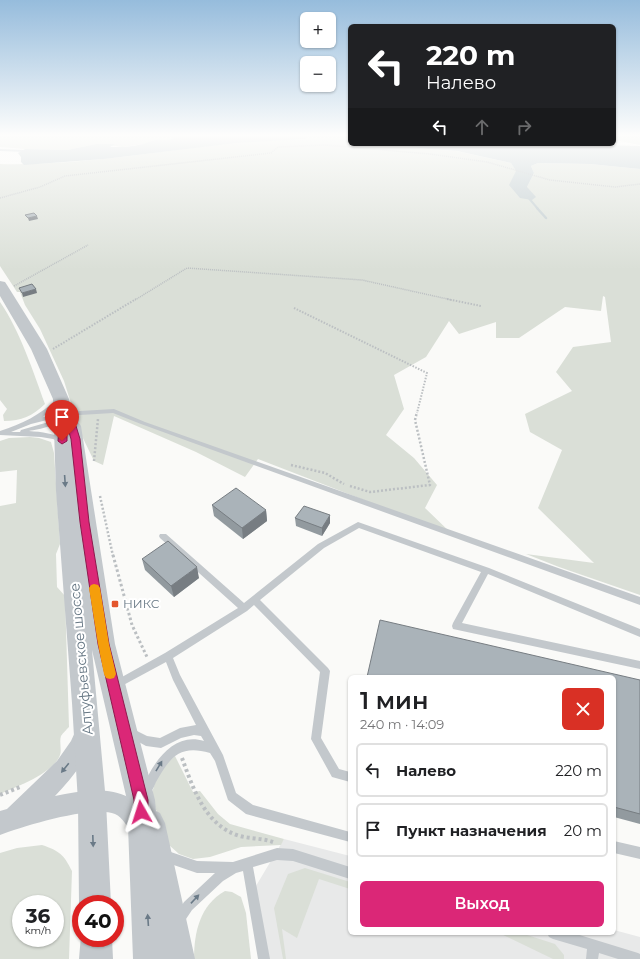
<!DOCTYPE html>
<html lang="ru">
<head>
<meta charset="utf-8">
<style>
  :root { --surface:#fff; --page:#f6f6f6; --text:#202124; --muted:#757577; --line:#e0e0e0; --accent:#db2777 }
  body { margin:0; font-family:Montserrat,sans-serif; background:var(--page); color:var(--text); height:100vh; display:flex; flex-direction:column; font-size:15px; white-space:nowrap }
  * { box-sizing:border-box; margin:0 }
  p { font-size:13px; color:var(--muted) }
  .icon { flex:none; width:22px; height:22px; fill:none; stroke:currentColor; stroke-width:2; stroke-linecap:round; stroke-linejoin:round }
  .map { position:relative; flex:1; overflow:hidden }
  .drawer { position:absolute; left:348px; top:675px; width:268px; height:260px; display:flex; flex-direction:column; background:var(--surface); border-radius:6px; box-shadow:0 1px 3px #0004 }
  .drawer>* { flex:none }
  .top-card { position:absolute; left:348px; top:24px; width:268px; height:122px; border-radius:6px; box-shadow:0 1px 3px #0004; background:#202124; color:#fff; overflow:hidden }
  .buttons { position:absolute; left:300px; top:12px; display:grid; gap:8px }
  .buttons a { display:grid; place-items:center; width:36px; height:36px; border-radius:6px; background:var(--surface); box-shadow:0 1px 3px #0004; font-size:20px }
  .speed { position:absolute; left:12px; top:895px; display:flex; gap:8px; font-size:20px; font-weight:700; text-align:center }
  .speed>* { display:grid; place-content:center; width:52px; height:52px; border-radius:50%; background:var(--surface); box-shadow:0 1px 3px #0004; line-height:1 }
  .speed small { font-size:10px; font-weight:400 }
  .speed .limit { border:6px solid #d22; background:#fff; color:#111 }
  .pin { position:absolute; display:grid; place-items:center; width:34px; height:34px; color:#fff; margin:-41px -17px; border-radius:50% 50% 50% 0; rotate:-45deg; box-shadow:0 0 4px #0007 }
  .pin .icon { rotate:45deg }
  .me { position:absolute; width:44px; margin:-22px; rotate:354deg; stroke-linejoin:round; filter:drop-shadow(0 0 3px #0008) }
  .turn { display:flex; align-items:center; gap:14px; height:84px; padding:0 12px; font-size:18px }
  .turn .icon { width:52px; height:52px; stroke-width:2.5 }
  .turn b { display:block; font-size:28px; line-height:34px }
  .lanes { display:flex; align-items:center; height:38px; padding:0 12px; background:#0003; justify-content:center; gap:20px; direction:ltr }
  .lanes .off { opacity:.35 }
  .round { display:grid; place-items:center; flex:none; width:42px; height:42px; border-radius:6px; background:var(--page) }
  .head { display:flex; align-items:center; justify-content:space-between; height:68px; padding:0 12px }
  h1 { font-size:24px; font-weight:600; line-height:30px }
  .action { display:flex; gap:8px; margin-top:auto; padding:8px 12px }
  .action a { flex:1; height:46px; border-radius:6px; background:var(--accent); color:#fff; font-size:16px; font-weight:600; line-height:46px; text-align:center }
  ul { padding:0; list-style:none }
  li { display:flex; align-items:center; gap:12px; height:54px; margin:0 8px 6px; padding:0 4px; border:2px solid var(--line); border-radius:6px }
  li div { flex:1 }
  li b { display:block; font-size:15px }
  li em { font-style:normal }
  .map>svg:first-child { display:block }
</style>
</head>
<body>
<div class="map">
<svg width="640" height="959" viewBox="0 0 640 959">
  <rect width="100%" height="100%" fill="#fafaf8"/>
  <path fill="#e8e9e9" d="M 284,839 L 350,856 L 350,933 L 614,933 L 614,930 L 640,937 L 640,959 L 260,959 L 253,891 Z"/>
  <g fill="#dadfd7" fill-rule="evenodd">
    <path d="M 0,136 L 176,136 L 175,138 L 164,141 L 156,140 L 144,144 L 123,147 L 96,144 L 67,150 L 25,149 L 0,147 Z"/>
    <path d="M 307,136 L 346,136 L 350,137 L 350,144 L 389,144 L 428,149 L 456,151 L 511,163 L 527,187 L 534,173 L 531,166 L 538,163 L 590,164 L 640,169 L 640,595 L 559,567 L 526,554 L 594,563 L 538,508 L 562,450 L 530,432 L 525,414 L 572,391 L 556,372 L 573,347 L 611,342 L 605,297 L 603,296 L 601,311 L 565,307 L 519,338 L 496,338 L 496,322 L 459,334 L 449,321 L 426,357 L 394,375 L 404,409 L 386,435 L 414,458 L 437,485 L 425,508 L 452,534 L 258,459 L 245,477 L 196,452 L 114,416 L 103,465 L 94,461 L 80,432 L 64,381 L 40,329 L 25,305 L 20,292 L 17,292 L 0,266 L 0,164 C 79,166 157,151 235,143 C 258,141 282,140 305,139 Z"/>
    <path d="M 614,136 L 640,136 L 640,145 L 614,140 Z"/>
    <path d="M 0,302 C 20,331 33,371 45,404 C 32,416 22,421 4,421 L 3,415 L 7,409 L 0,400 Z"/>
    <path d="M 30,437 L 39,438 L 51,442 L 54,453 L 60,544 L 56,554 L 57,587 L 65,596 L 69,727 C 67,729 63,733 61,736 C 59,742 62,750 60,755 C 54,773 16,787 0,794 L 0,506 L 16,503 L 17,470 L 0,472 L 0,441 L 9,438 Z"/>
    <path d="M 175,756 L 193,792 L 200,791 L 218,814 L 230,824 L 284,839 L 281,845 L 241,847 L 210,857 L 193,859 L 179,854 L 169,845 L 151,796 L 159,770 Z"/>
    <path d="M 42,845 C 60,851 64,855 72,871 L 69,959 L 0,959 L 0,853 L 17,848 ZM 21,904 L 55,904 L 55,938 L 21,938 Z"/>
    <path d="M 305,868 L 350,882 L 350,889 L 319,879 L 297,938 L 282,929 L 286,959 L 283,959 L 274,908 L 288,874 Z"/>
    <path d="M 225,891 L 232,892 L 241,897 L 246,913 L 251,959 L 194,959 C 194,932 200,905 225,891 Z"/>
    <path d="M 499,933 L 521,933 L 555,944 L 564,955 L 564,959 L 553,959 Z"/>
  </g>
  <g fill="#bbc7cb">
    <path d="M 176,136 L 307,136 L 305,139 L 236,143 L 104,159 L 24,165 L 21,162 L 21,157 L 18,153 L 25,149 L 67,150 L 96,144 L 115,144 L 110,147 C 121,147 132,147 143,144 C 147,143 150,141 155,140 C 162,139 170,142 176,136 Z"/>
    <path d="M 389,144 L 567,144 L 640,146 L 640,169 L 590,164 L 538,163 L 531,166 L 534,173 L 527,187 L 536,197 L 532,200 L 520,198 L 509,185 L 516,171 L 511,163 L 457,151 L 428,149 Z"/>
  </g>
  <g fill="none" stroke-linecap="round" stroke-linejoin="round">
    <g stroke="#bbc7cb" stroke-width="2">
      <path d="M 0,150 L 26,151"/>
      <path d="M 527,196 L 538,209"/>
    </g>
    <path stroke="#bbc7cb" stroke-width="2.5" d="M 537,208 L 546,218"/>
    <g stroke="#bbbfc2" stroke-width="1.5" stroke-dasharray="1 1" stroke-linecap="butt">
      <path d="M 0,198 L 40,187 L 65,176 L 271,153 L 278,147 L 325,145 L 430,154 L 487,162 L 550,180 L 615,187 L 640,184"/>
      <path d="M 14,286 L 88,245"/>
      <path d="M 135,300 L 187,268 L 362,280 L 452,300"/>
    </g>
    <g stroke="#bbbfc2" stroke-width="2" stroke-dasharray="1.5 1.5" stroke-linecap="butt">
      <path d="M 447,299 L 481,306"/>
      <path d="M 294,308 L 427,373 L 417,413"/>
      <path d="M 53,349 L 136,299"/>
    </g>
    <g stroke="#bbbfc2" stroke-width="2.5" stroke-dasharray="2 2" stroke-linecap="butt">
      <path d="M 94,461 L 98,419"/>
      <path d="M 291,465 L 325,473 L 344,484"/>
      <path d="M 350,486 L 370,492 L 430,485 L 415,420 L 417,412"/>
      <path d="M 100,496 L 113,556"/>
    </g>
    <path stroke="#bbbfc2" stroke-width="3" stroke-dasharray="2.5 2.5" stroke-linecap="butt" d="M 113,555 L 132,625 L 147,657"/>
    <g stroke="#bbbfc2" stroke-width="4" stroke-dasharray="3 3" stroke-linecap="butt">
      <path d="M 182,758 C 193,788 205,826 240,836 C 251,839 262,838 273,842"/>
      <path d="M 0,795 L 20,787"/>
    </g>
    <g fill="#c3c8cc" fill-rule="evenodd">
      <path d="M 59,398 L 62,400 L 61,401 L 43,417 L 63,412 L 114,409 L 145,422 L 640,597 L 640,605 L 141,424 L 113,413 L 63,416 C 60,426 39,429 29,431 C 41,432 56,433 65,441 L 62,443 L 53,439 L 41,437 L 0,435 L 0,431 C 22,424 40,415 57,399 ZM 55,418 L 52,421 L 21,430 L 20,432 L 11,432 L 31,424 Z"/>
      <path d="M 358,522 L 489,568 L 640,629 L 640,637 L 488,574 L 462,623 L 640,661 L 640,669 L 453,629 L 452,626 L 453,623 L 481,572 L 359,528 L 324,548 L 260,600 L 328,668 L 330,671 L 321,738 L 339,769 L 350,772 L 350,782 L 332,777 L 311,739 L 320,672 L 254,605 L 247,611 L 173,658 L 180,675 L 223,755 L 236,793 L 253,805 L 350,832 L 350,842 L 246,814 L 228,800 L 215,761 L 210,753 C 180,744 170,757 156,782 C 154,787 152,792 147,794 L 143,793 L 142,789 C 152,764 173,731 204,741 L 201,736 L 194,735 L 181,738 L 161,748 L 146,746 L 128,736 L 126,733 L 128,730 L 131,728 L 147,736 L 160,738 L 180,728 L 196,725 L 173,680 L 166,662 L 116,689 L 113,688 L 111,685 L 113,682 L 165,653 L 238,608 L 160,538 L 159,536 L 160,534 L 166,534 L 244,603 L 318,544 Z"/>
      <path d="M 614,841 L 640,847 L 640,859 L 614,853 Z"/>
      <path d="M 277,848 L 293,849 L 350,867 L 350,879 L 293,861 L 277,860 L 253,867 L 270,959 L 258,959 L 243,871 L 236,873 L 223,881 L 192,910 L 184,922 L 180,924 L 176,922 L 174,918 L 184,902 L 215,873 L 197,873 L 165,862 L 161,860 L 159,856 L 161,852 L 165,850 L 197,861 L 233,862 Z"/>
      <path d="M 547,933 L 573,933 L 638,953 L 640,954 L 640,959 L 618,959 L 599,953 L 598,959 L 586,959 L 587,949 L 553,939 L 549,937 Z"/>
    </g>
    <path fill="#c3c8cc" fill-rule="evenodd" d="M 83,726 L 90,730 L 94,737 C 86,761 72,778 55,796 C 91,788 135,783 153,824 L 149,832 L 141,836 C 138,835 135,834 133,832 C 126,827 123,817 115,814 C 92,805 24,826 0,835 L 0,811 L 7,809 L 57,761 L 71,741 L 76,730 Z"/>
    <g fill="#c3c8cc" fill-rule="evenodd">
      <path d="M 0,281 L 5,282 L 7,285 L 47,349 L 69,399 L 72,414 L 81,426 L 115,644 L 155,800 L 156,811 L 160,813 L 165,823 L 195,959 L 133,959 L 127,800 L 92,650 L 106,802 L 111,904 L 81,904 L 81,909 L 79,904 L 78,802 L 72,703 L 56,491 L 53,399 L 31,349 L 0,296 Z"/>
      <path d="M 81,935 L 81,938 L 112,938 L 113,959 L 79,959 Z"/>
    </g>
  </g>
  <g fill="#929a9f">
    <path d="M 212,505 L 266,510 L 267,521 L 243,539 L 214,516 Z"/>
    <path d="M 295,518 L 330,523 L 322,536 L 296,526 Z"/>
    <path d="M 142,559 L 199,578 L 174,597 L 145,570 Z"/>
    <path d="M 614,677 L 640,680 L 640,824 L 614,817 Z"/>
  </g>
  <g fill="#777d82">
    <path d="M 37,216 L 38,219 L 29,221 L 28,218 Z"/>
    <path d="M 36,289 L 37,293 L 23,297 L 22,293 Z"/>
    <path d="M 266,510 L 267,521 L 243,539 L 242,528 Z"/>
    <path d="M 330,515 L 330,523 L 322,536 L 322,528 Z"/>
    <path d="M 197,567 L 199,578 L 174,597 L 171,586 Z"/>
  </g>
  <g fill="#aab3b9" stroke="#777d82">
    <path d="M 34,213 L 37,216 L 28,218 L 25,215 Z"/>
    <path d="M 32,284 L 36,289 L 22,293 L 19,288 Z"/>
    <path d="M 236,488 L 266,510 L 242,528 L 212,505 Z"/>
    <path d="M 304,506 L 330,515 L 322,528 L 295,518 Z"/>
    <path d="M 168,541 L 197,567 L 171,586 L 142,559 Z"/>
    <path d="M 380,620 L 640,680 L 640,814 L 614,807 L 614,677 L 367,677 Z"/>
  </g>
  <defs><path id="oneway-solid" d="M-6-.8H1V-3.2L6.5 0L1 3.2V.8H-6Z"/></defs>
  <g fill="#6a7a87">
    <use href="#oneway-solid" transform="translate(65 481) rotate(86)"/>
    <use href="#oneway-solid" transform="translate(159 766) rotate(-59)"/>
    <use href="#oneway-solid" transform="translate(65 768) rotate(129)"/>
    <use href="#oneway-solid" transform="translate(93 841) rotate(88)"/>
    <use href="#oneway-solid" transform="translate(195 899) rotate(-47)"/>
    <use href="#oneway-solid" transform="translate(148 920) rotate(-94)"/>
  </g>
  <linearGradient id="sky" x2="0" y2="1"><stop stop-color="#96bcdc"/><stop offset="0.5" stop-color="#fdfdfc"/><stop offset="1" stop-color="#fdfdfc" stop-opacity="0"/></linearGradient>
  <rect width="640" height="270" fill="url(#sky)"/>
  <path fill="#db2777" stroke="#8e194d" d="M 60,412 L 66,412 L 76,426 L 80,439 L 89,522 L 109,644 L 148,800 L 148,812 L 146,817 L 141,819 L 136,817 L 134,812 L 134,800 L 98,644 L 80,522 L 71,439 L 67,425 L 67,441 L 62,444 L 58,441 Z"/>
  <path fill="#f59e0b" d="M 94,584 L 98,585 L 100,588 L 109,644 L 116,674 L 114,678 L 110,679 L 106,678 L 104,674 L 98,644 L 89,588 L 91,585 Z"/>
  <rect fill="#e4572e" stroke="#fff" stroke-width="1.5" x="111" y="600" width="8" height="8" rx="2"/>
  <g text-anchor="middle" stroke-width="4" stroke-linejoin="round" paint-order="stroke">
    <g font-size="12" fill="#657683" stroke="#fff" text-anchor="start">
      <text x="123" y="608">НИКС</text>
    </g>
    <g font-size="14" fill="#657683" stroke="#fff">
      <text transform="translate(81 659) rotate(-95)" y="5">Алтуфьевское шоссе</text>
    </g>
  </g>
</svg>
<div class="buttons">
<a>+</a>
<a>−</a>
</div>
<div class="speed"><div>36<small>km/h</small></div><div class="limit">40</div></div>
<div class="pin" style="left:62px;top:441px;background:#d93025"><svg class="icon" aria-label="arrive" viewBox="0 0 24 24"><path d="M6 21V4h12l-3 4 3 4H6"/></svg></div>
<svg class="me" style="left:141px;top:812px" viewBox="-20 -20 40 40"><path d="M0-17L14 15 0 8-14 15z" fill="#db2777" stroke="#fff" stroke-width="4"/></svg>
<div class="top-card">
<div class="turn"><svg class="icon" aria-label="left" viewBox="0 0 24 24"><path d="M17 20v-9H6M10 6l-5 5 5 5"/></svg><div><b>220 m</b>Налево</div></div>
<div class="lanes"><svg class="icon" aria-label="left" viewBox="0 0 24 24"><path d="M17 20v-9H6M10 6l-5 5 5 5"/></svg><svg class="icon off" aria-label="ahead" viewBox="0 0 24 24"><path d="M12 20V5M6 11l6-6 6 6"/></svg><svg class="icon off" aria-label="right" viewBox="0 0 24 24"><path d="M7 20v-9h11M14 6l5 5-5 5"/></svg></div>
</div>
<section class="drawer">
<div class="head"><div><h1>1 мин</h1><p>240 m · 14:09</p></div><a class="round" style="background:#d93025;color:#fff"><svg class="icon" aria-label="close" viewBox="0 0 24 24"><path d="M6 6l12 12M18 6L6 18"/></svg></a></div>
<ul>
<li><svg class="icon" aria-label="left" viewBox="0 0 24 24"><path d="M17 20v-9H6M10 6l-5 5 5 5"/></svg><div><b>Налево</b></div><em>220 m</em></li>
<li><svg class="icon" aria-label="arrive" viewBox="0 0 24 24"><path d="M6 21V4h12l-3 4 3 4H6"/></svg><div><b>Пункт назначения</b></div><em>20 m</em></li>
</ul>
<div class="action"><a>Выход</a></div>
</section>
</div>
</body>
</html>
